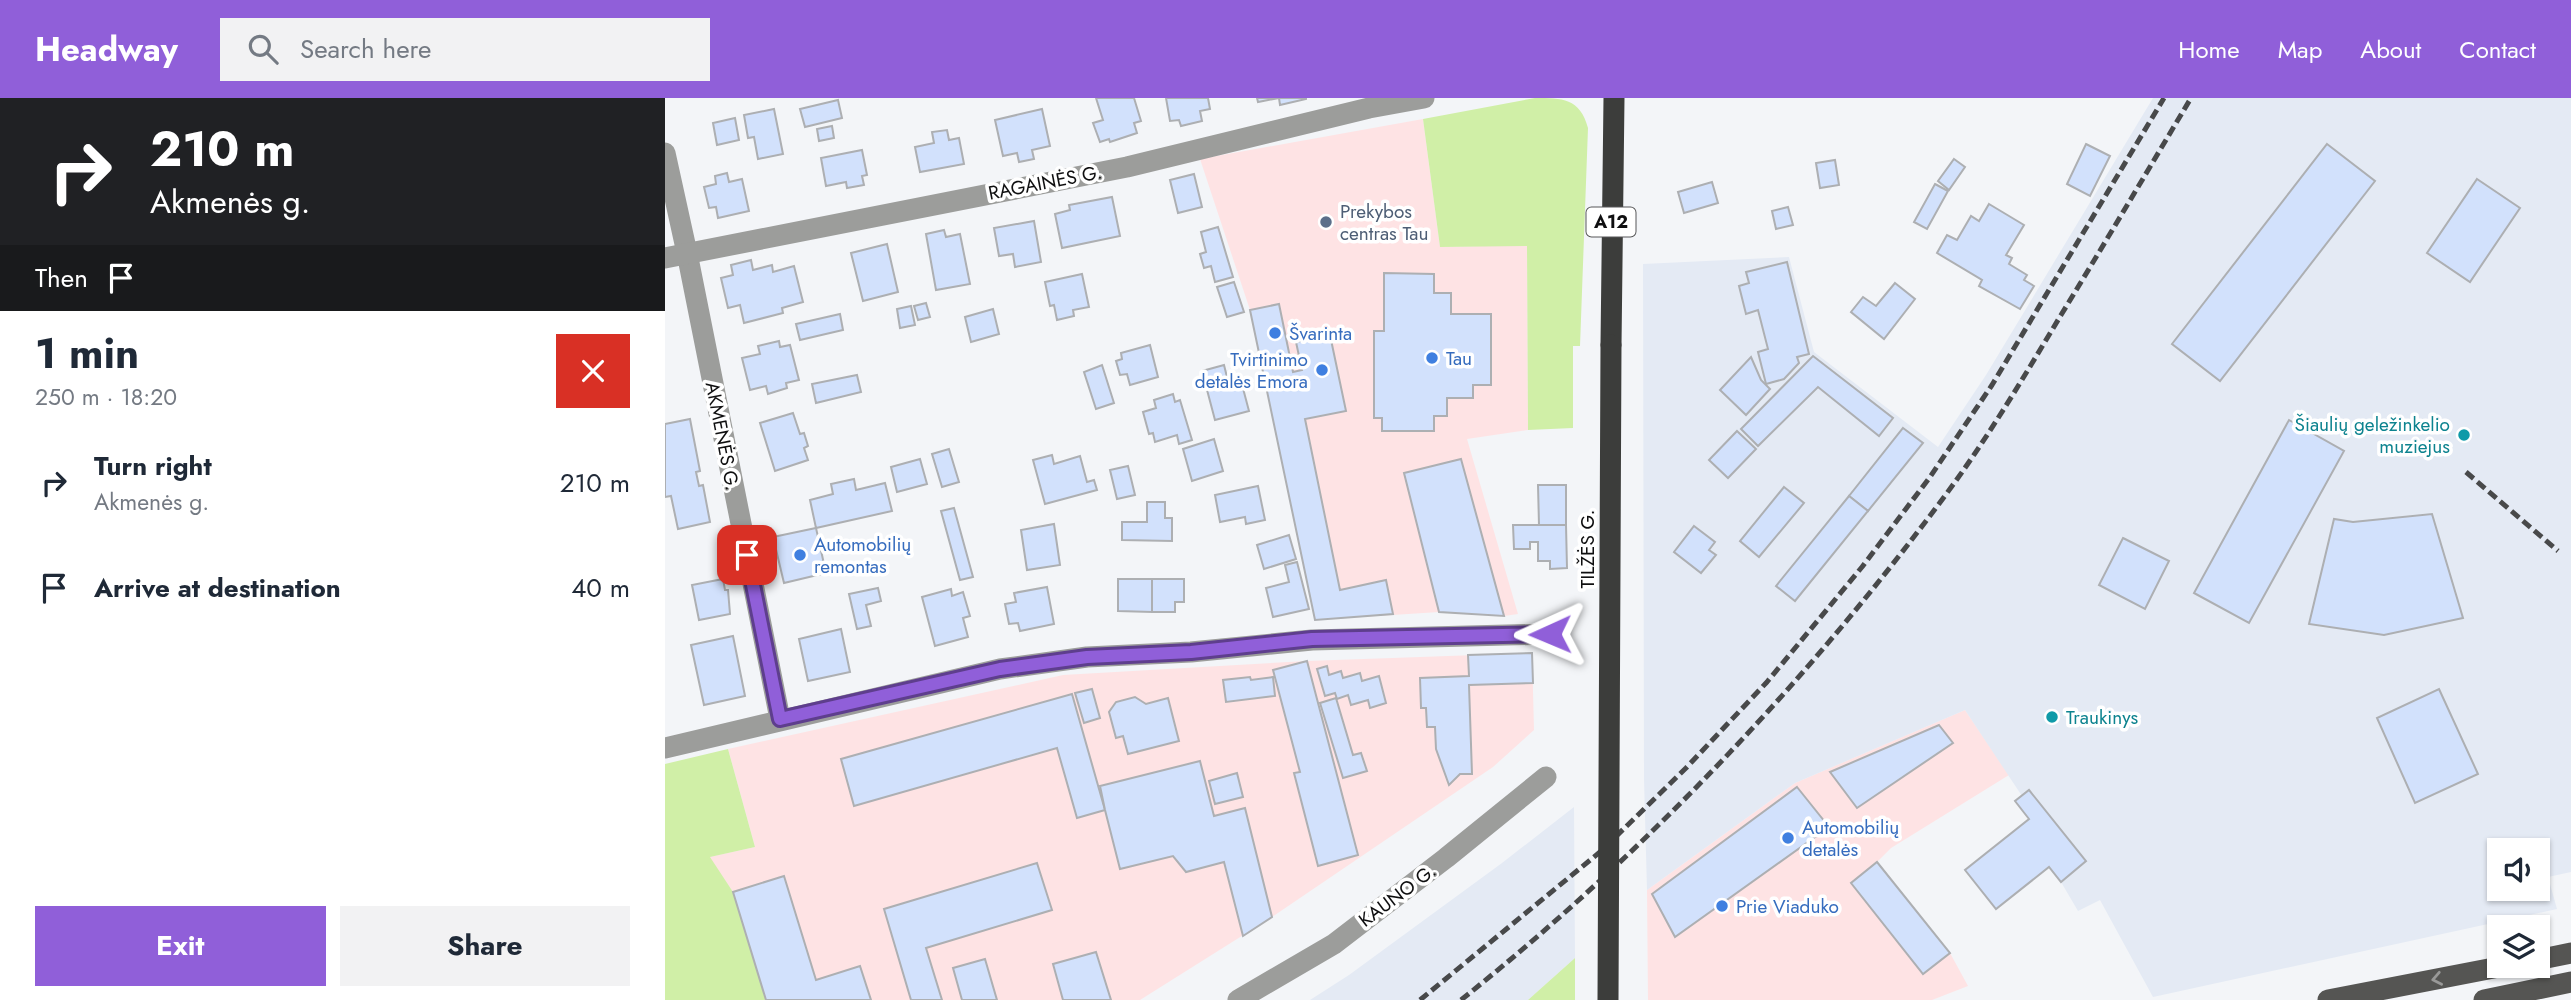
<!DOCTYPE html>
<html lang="en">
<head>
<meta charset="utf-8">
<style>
  :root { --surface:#fff; --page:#f2f2f3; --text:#1f2937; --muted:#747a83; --accent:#905fd9 }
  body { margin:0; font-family:Jost,sans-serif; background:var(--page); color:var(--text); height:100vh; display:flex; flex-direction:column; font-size:26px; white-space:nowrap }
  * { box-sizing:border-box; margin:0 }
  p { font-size:23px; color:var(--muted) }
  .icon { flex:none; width:38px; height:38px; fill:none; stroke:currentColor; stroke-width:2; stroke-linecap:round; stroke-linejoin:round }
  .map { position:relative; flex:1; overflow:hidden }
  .details { display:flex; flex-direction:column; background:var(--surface); width:665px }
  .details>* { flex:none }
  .hud { background:#202124; color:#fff; overflow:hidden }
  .controls { position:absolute; left:1822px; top:740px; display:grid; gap:14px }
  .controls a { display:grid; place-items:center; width:63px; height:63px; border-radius:0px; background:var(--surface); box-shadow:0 2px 5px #0004; font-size:35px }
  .pin { position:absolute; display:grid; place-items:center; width:60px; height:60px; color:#fff; margin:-30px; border-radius:14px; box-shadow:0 4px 10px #0006 }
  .me { position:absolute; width:77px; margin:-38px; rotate:269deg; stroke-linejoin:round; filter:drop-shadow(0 0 5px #0008) }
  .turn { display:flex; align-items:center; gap:24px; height:147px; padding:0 35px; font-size:32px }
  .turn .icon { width:91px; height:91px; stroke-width:2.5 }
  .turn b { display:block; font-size:49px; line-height:60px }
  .then { display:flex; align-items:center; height:66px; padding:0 35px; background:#0003; gap:14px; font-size:26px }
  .round { display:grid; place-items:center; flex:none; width:74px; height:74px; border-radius:0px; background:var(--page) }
  .summary { display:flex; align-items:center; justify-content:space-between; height:119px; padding:0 35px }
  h1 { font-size:42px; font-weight:700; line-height:52px }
  .cta { display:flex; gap:14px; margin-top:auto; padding:14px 35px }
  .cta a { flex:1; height:80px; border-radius:0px; background:var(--accent); color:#fff; font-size:28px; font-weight:700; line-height:80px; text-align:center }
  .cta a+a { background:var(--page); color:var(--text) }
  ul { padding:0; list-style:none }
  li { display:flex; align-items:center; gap:21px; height:105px; padding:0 35px }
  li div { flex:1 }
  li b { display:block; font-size:26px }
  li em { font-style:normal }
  header { display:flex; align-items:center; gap:42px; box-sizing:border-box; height:98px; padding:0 35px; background:var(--accent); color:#fff }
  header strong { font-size:33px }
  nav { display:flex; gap:38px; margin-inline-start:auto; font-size:24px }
  .search { width:490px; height:63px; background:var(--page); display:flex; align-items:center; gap:18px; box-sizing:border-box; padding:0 24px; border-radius:0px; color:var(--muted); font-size:26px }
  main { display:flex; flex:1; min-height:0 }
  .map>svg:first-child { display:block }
</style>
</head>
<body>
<header>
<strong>Headway</strong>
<div class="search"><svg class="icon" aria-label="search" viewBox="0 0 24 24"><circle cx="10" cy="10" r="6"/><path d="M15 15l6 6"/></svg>Search here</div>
<nav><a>Home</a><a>Map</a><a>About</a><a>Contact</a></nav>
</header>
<main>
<section class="details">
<div class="hud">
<div class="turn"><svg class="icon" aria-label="right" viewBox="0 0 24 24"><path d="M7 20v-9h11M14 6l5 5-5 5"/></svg><div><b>210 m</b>Akmenės g.</div></div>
<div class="then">Then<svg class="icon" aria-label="arrive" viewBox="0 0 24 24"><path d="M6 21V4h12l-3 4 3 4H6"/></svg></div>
</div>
<div class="summary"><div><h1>1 min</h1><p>250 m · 18:20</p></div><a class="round" style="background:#d93025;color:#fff"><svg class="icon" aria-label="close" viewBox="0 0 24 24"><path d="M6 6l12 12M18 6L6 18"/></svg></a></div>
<ul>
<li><svg class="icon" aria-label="right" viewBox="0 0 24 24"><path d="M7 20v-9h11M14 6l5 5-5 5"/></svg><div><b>Turn right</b><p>Akmenės g.</p></div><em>210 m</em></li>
<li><svg class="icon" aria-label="arrive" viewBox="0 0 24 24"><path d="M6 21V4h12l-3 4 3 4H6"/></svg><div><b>Arrive at destination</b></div><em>40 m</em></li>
</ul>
<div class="cta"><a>Exit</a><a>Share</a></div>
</section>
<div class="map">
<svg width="1906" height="902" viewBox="0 0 1906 902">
  <rect width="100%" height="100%" fill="#f3f5f8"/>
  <g fill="#fee3e4">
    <path d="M 758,21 L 775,149 L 862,147 L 863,332 L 802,341 L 853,516 L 839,518 L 774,514 L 650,522 L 585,212 L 535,61 Z"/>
    <path d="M 867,555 L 869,632 L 828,669 L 607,819 L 475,902 L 101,902 L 68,794 L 44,759 L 90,749 L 63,651 L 398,577 L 642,563 Z"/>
    <path d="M 1300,612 L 1344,677 L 1226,750 L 1212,764 L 1285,855 L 1303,888 L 1267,902 L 983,902 L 982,792 L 1130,685 Z"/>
  </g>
  <g fill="#e4eaf4" fill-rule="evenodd">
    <path d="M 1488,0 L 1906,0 L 1906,774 L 1883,779 L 1892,811 L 1488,899 L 1435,802 L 1413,813 L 1396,784 L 1421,763 L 1364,692 L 1357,698 L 1300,612 L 1130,685 L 982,792 L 979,681 L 978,166 L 1124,159 L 1149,254 L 1273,349 L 1321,277 ZM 1834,752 L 1872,752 L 1872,791 L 1834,791 Z"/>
    <path d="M 909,709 L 910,860 L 863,902 L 645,902 L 684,877 L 837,765 Z"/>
  </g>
  <g fill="#d0efa7">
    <path d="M 870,0 C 897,0 915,0 923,30 L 915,248 L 908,248 L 908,330 L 863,332 L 862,148 L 775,149 L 758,21 Z"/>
    <path d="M 63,651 L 90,749 L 45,759 L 68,794 L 101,902 L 0,902 L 0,666 Z"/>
    <path d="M 910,860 L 910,902 L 863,902 Z"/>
  </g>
  <g fill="#d2e1fc" stroke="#adafb2" stroke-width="2">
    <path d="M 431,0 L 469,0 L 476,23 L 469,25 L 472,35 L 445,44 L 444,41 L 435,44 L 428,25 L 438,22 Z"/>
    <path d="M 501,0 L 543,0 L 545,11 L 535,13 L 537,23 L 516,28 L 514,22 L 505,23 Z"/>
    <path d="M 592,0 L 641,0 L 641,1 L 615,7 L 614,0 L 593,4 Z"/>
    <path d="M 173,2 L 177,20 L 140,29 L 135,11 Z"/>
    <path d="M 109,11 L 118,56 L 93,61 L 89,39 L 83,40 L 79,17 Z"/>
    <path d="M 377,11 L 385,48 L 367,52 L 369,61 L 354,64 L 352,55 L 338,58 L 330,22 Z"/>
    <path d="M 70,20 L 74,42 L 52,47 L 48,25 Z"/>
    <path d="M 167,28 L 169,40 L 154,43 L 152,31 Z"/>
    <path d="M 282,32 L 284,42 L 294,40 L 299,66 L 255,74 L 250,49 L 269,45 L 267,34 Z"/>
    <path d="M 1421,46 L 1445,58 L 1425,98 L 1402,86 Z"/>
    <path d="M 1662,46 L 1710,83 L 1555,283 L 1507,246 Z"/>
    <path d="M 197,52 L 202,77 L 197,78 L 199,87 L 182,90 L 181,84 L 161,88 L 156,60 Z"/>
    <path d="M 1289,61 L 1300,69 L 1284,92 L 1273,83 Z"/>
    <path d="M 1170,62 L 1174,87 L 1155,90 L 1151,65 Z"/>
    <path d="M 62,75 L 64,84 L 77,81 L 84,113 L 53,120 L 51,109 L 44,110 L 39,89 L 51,86 L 50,78 Z"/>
    <path d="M 529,76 L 537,109 L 513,115 L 505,82 Z"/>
    <path d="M 1812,81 L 1855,110 L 1805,184 L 1762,155 Z"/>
    <path d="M 1047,84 L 1053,105 L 1019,115 L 1013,94 Z"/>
    <path d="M 1270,86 L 1283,93 L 1262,131 L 1249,124 Z"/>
    <path d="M 447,99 L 455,138 L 397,150 L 390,116 L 405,112 L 404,107 Z"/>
    <path d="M 1324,106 L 1359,127 L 1341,157 L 1347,160 L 1344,166 L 1362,177 L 1359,182 L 1369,188 L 1355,211 L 1314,188 L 1317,182 L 1272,155 L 1282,137 L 1292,142 L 1306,118 L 1314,123 Z"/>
    <path d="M 1123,109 L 1128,127 L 1111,131 L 1107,113 Z"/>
    <path d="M 369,123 L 376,164 L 350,169 L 348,156 L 334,158 L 329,130 Z"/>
    <path d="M 553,129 L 568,179 L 550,184 L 546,168 L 539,170 L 535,156 L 541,154 L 536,134 Z"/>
    <path d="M 279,132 L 281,139 L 295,136 L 305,186 L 271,192 L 261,136 Z"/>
    <path d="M 222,146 L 233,194 L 198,203 L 186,155 Z"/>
    <path d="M 86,162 L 88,172 L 107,167 L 108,174 L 129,168 L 138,204 L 117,210 L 118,215 L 79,225 L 75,207 L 63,210 L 56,180 L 68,177 L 66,167 Z"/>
    <path d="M 1122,164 L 1144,256 L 1132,259 L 1134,265 L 1119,281 L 1101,286 L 1093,254 L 1103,251 L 1093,212 L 1081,216 L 1074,188 L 1084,185 L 1081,174 Z"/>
    <path d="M 719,175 L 769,176 L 769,195 L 786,195 L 786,216 L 826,216 L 826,287 L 808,287 L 808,300 L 782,300 L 782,318 L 769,318 L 769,333 L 717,333 L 717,320 L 709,320 L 709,233 L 719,233 Z"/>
    <path d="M 417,176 L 424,209 L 408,212 L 409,218 L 392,222 L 389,207 L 385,208 L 380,184 Z"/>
    <path d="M 569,184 L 579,214 L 562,219 L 552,189 Z"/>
    <path d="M 1230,185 L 1250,201 L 1219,241 L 1186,214 L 1198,199 L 1211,208 Z"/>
    <path d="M 261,205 L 265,219 L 253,222 L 249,208 Z"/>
    <path d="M 614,206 L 628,274 L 637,272 L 631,244 L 665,237 L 681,313 L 640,321 L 675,492 L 721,482 L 728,516 L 650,522 L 585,212 Z"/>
    <path d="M 246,208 L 250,227 L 235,230 L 232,211 Z"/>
    <path d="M 328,211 L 334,236 L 306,244 L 300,219 Z"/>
    <path d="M 175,216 L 178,232 L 135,242 L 131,226 Z"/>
    <path d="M 114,243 L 115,249 L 125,247 L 134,282 L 121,285 L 122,290 L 103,296 L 101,288 L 85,292 L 77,260 L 95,256 L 93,248 Z"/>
    <path d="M 485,247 L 493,279 L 465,287 L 462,276 L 455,277 L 451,263 L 457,261 L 456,255 Z"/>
    <path d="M 1148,258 L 1228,320 L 1214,338 L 1153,289 L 1093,348 L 1076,331 Z"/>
    <path d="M 1086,259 L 1096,282 L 1105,291 L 1081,317 L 1055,292 Z"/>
    <path d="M 437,267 L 449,305 L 431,311 L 419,274 Z"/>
    <path d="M 559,267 L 563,283 L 575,279 L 584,313 L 550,322 L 537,273 Z"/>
    <path d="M 192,277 L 196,294 L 151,305 L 147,286 Z"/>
    <path d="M 508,296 L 510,304 L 515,302 L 527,342 L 514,346 L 512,337 L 490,344 L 488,335 L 484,336 L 478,314 L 491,310 L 489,302 Z"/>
    <path d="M 128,315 L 135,336 L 139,335 L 143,348 L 139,350 L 143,362 L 110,373 L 95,325 Z"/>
    <path d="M 25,321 L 35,373 L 31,374 L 34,388 L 38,387 L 45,424 L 13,431 L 6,398 L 0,399 L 0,326 Z"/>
    <path d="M 1624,322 L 1679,353 L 1584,525 L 1529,495 Z"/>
    <path d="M 1238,330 L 1258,345 L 1203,413 L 1184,398 Z"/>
    <path d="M 1072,333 L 1091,351 L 1063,380 L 1044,362 Z"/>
    <path d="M 549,341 L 558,373 L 527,383 L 518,351 Z"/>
    <path d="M 284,351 L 294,384 L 277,389 L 267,356 Z"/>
    <path d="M 387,357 L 389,366 L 415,358 L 422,384 L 429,382 L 432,392 L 380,406 L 368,362 Z"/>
    <path d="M 255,361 L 262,386 L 232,394 L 226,369 Z"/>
    <path d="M 796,361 L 839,518 L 774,514 L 739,375 Z"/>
    <path d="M 463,368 L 470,397 L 452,401 L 445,372 Z"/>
    <path d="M 189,381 L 191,392 L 220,385 L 227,413 L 151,430 L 145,402 L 168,396 L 166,386 Z"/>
    <path d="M 873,387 L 901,387 L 901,427 L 874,427 Z"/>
    <path d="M 593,388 L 600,422 L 581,426 L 580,419 L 555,424 L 550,397 Z"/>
    <path d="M 1119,389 L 1139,405 L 1094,459 L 1075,443 Z"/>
    <path d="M 1184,398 L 1203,413 L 1130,503 L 1111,488 Z"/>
    <path d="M 482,404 L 500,404 L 500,420 L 507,420 L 507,443 L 457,442 L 457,424 L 482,424 Z"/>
    <path d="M 289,410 L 308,479 L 295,482 L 276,413 Z"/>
    <path d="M 1767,416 L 1798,520 L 1719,537 L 1644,526 L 1669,421 L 1688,424 Z"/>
    <path d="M 389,426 L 395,467 L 362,472 L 356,432 Z"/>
    <path d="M 848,427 L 901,427 L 902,470 L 885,471 L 885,463 L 873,463 L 873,444 L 865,444 L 865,451 L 849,451 Z"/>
    <path d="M 1029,428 L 1050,444 L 1044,452 L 1051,457 L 1036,475 L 1009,454 Z"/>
    <path d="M 151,430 L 161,475 L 119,485 L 108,439 Z"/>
    <path d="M 624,437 L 631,461 L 599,471 L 592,447 Z"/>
    <path d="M 1458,440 L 1504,463 L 1480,511 L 1434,487 Z"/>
    <path d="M 632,464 L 644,511 L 608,519 L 601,490 L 624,484 L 620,467 Z"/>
    <path d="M 58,481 L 60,492 L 63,492 L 65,516 L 34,522 L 27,487 Z"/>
    <path d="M 453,481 L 487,481 L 487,514 L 453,513 Z"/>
    <path d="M 487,481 L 519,481 L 519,504 L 510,504 L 510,514 L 487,514 Z"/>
    <path d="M 382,489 L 389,526 L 355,533 L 353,525 L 344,526 L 340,506 L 351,504 L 349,495 Z"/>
    <path d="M 213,490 L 216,503 L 201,507 L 206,528 L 192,531 L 184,496 Z"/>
    <path d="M 286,491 L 287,498 L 298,494 L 305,518 L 298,520 L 303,539 L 270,548 L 257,499 Z"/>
    <path d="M 176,531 L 185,574 L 143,583 L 134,541 Z"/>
    <path d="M 68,538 L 80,598 L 39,607 L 26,547 Z"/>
    <path d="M 867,555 L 868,585 L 804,587 L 807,676 L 795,676 L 784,687 L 771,651 L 770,629 L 762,629 L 761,610 L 756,610 L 755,580 L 804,578 L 803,557 Z"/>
    <path d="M 642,563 L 693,757 L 653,768 L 629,675 L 635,674 L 608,572 Z"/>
    <path d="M 662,568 L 664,577 L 676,573 L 678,580 L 695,575 L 697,583 L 714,578 L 721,605 L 705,610 L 703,602 L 686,607 L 683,597 L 672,601 L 670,595 L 660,598 L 652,571 Z"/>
    <path d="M 585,579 L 586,582 L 608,579 L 610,598 L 561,604 L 558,582 Z"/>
    <path d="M 427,591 L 435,620 L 419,625 L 410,595 Z"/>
    <path d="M 1774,591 L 1813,676 L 1750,705 L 1712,620 Z"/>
    <path d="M 407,596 L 440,712 L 412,720 L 392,650 L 189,708 L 176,661 Z"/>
    <path d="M 470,599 L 481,606 L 503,600 L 514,643 L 463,656 L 458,638 L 451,640 L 444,614 L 451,604 Z"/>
    <path d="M 671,600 L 688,657 L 696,655 L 702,673 L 678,680 L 655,605 Z"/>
    <path d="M 1274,627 L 1288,645 L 1192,710 L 1165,674 Z"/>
    <path d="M 535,663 L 549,718 L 580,710 L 607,819 L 578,838 L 559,764 L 521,774 L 508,758 L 455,771 L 440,712 L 435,688 Z"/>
    <path d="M 572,675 L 578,699 L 550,706 L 544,683 Z"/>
    <path d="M 1132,689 L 1164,729 L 1010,839 L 987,796 Z"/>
    <path d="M 1364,692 L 1421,763 L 1396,784 L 1384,769 L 1331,811 L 1300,772 L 1364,721 L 1350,703 Z"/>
    <path d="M 1212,764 L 1285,855 L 1258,876 L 1186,785 Z"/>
    <path d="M 372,765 L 387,812 L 261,850 L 277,902 L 246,902 L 219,811 Z"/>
    <path d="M 119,778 L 151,882 L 195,868 L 206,902 L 101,902 L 68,794 Z"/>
    <path d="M 431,854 L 446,902 L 398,902 L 388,866 Z"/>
    <path d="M 320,861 L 332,902 L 297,902 L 288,870 Z"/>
  </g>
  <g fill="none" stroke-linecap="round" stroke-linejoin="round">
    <g stroke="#9c9d9b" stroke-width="21">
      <path d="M 0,55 L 22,155 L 115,621"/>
      <path d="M 0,160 L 462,69 L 704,10 L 759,0"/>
      <path d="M 0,650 L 335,571 L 422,559 L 526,554 L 647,542 L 885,536"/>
      <path d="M 573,902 L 669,846 L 781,760 L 881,679"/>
    </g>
    <g stroke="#555553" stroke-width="21">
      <path d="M 1872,862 L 1906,855"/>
      <path d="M 1663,902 L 1839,868"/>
      <path d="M 1819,902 L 1906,884"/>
    </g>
    <path stroke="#3c3d3b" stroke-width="21" d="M 946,247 L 949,0"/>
    <g stroke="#48494a" stroke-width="5" stroke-dasharray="10 5" stroke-linecap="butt">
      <path d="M 1801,374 L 1893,453"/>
      <path d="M 755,902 L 935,754 L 1021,670 L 1102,584 L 1197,469 L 1265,379 L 1327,287 L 1499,0"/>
      <path d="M 796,902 C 980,755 1142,584 1282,395 C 1324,338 1360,277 1396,217 C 1440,145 1483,72 1526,0"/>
    </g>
    <path stroke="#3c3d3b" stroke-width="21" d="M 943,902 L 946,247"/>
  </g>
  <defs><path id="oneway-chevron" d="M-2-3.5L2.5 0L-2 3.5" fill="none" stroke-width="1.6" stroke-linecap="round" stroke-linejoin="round" transform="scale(1.75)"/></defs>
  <use stroke="#999998" href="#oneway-chevron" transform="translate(1772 881) rotate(169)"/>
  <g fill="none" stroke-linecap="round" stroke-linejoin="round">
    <g stroke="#5e3e8d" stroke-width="18">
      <path id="route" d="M 82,457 L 115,621 L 335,571 L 422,559 L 526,554 L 647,541 L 885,536"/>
    </g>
    <use href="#route" stroke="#905fd9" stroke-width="12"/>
  </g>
  <circle fill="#5c6f8a" stroke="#fff" stroke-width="2.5" cx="661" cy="124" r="7"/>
  <g fill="#3f7fe0" stroke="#fff" stroke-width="2.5">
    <circle cx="610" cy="235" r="7"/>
    <circle cx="767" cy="260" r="7"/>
    <circle cx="657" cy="272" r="7"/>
    <circle cx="135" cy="457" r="7"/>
    <circle cx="1123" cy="740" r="7"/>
    <circle cx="1057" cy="808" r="7"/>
  </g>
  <g fill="#0f9aa8" stroke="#fff" stroke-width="2.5">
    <circle cx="1799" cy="337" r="7"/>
    <circle cx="1387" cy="619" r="7"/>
  </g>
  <g text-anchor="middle" stroke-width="7" stroke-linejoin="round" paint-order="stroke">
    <rect fill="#fff" stroke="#575758" stroke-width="2" x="921.5" y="109.5" width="49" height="29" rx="5"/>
    <g font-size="18" font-weight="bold" fill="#0f0f10">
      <text x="946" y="130">A12</text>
    </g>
    <g font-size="19" fill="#0f0f10" stroke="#fff">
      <text transform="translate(380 84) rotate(-11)" y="7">RAGAINĖS G.</text>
      <text transform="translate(58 338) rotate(79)" y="7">AKMENĖS G.</text>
      <text transform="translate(922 451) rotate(-90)" y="7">TILŽĖS G.</text>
      <text transform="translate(732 797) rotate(-37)" y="7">KAUNO G.</text>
    </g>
    <g font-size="19" fill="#4e5e75" stroke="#fff" text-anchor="start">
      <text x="675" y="120">Prekybos<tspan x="675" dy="22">centras Tau</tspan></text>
    </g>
    <g font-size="19" fill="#366cbe" stroke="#fff" text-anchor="start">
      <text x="624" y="242">Švarinta</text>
      <text x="781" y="267">Tau</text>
      <text x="643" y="268" text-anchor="end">Tvirtinimo<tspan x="643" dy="22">detalės Emora</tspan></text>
      <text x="149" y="453">Automobilių<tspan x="149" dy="22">remontas</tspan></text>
      <text x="1137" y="736">Automobilių<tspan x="1137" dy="22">detalės</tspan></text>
      <text x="1071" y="815">Prie Viaduko</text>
    </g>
    <g font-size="19" fill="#0d838f" stroke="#fff" text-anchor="end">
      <text x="1785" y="333">Šiaulių geležinkelio<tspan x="1785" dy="22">muziejus</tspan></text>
      <text x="1401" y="626" text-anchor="start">Traukinys</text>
    </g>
  </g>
</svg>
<div class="controls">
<a><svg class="icon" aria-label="sound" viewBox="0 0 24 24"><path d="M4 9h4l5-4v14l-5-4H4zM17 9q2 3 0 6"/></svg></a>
<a><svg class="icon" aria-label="layers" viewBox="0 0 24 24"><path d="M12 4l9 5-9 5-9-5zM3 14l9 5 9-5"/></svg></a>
</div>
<div class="pin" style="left:82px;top:457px;background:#d93025"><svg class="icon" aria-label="arrive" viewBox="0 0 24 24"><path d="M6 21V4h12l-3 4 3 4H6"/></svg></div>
<svg class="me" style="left:885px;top:536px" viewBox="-20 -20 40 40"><path d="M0-17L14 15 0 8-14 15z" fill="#905fd9" stroke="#fff" stroke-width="4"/></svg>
</div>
</main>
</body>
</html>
